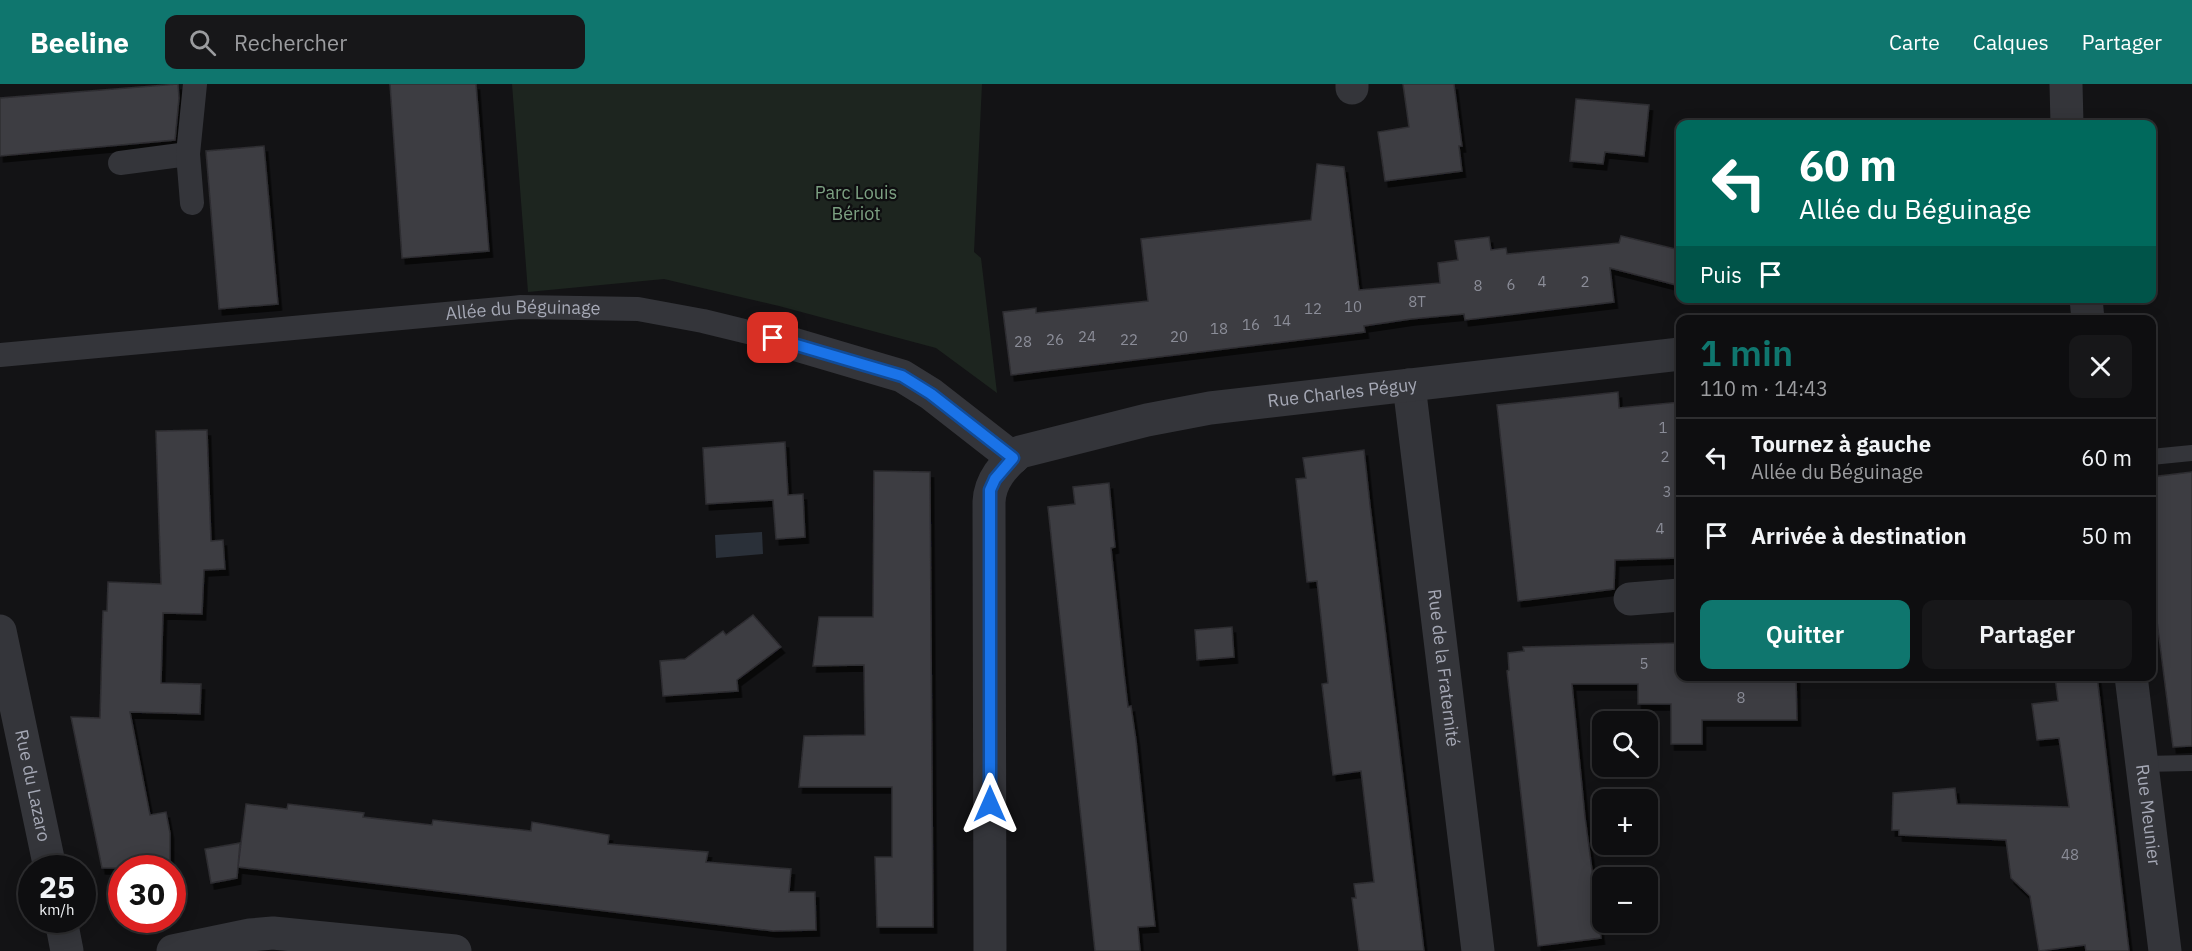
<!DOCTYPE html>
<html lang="fr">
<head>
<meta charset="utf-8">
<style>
  :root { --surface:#0e0e10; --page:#171719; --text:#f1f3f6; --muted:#9b9c9f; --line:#2e2e30; --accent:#0f766e }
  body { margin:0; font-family:"IBM Plex Sans",sans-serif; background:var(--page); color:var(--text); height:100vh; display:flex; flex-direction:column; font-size:22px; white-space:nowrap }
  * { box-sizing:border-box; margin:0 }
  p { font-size:20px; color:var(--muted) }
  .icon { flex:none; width:33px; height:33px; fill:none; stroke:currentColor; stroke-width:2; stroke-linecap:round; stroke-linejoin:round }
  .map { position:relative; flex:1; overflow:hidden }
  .side { position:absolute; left:1676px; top:231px; width:480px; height:366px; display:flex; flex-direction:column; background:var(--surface); border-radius:12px; box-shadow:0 3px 15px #0003,0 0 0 2px var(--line) }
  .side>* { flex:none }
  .banner { position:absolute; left:1676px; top:36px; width:480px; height:183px; border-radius:12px; box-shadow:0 3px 15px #0003,0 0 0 2px var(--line); background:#00695c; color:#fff; overflow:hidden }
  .controls { position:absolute; left:1592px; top:627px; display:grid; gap:12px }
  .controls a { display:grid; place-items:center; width:66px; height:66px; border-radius:12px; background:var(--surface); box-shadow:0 3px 15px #0003,0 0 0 2px var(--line); font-size:30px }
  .speed { position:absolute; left:18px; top:771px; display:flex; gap:12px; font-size:30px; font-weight:700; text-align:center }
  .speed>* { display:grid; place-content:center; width:78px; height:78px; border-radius:50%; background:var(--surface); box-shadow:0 3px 15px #0003,0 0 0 2px var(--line); line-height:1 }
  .speed small { font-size:15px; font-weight:400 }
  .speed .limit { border:9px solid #d22; background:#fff; color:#111 }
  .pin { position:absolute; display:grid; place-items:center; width:51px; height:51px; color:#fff; margin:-26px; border-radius:12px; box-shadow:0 3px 9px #0006 }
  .me { position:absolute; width:66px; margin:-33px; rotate:0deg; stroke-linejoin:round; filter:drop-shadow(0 0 4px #0008) }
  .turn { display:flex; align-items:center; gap:21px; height:126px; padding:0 24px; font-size:27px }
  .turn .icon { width:78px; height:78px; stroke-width:2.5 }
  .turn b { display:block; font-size:42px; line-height:51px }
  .then { display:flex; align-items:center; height:57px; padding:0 24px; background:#0003; gap:12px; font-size:22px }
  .round { display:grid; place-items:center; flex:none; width:63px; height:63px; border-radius:12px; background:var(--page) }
  .headline { display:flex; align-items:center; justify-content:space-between; height:102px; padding:0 24px }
  h1 { font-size:36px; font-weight:600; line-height:45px; color:var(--accent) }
  .button { display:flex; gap:12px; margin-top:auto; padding:12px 24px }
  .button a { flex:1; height:69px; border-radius:12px; background:var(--accent); color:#fff; font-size:24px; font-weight:600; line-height:69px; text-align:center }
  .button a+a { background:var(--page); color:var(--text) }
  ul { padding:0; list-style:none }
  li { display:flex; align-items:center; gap:18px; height:78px; padding:0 24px; border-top:2px solid var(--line) }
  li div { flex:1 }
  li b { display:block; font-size:22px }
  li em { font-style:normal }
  header { display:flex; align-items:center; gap:36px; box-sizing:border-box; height:84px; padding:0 30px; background:var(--accent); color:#fff }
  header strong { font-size:28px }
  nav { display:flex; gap:33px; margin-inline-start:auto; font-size:21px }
  .search { width:420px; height:54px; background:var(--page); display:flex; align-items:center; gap:15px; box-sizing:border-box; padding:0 21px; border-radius:12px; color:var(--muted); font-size:22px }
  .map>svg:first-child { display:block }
</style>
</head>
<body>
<header>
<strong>Beeline</strong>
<div class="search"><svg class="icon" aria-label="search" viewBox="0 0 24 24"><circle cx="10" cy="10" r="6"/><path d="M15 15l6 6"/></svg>Rechercher</div>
<nav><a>Carte</a><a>Calques</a><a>Partager</a></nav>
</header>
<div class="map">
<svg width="2192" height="867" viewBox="0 0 2192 867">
  <defs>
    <filter id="shadow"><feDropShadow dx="3.5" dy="6" stdDeviation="0" flood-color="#0009"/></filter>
  </defs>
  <rect width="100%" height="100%" fill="#131315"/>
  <path fill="#1d251f" d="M 512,0 L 982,0 L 974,168 L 981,174 L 997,309 L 936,264 L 779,222 L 664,195 L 528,208 Z"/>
  <path fill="#2a3039" d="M 762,448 L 763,470 L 716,474 L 715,451 Z"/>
  <g fill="#3d3d42" stroke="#2e2d31" stroke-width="1.5" filter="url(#shadow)">
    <path d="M 178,0 L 179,14 L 175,56 L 0,72 L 0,14 Z"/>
    <path d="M 390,0 L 476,0 L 489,167 L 402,174 Z"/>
    <path d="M 1403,0 L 1454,0 L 1462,62 L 1459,62 L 1462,87 L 1385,97 L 1378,48 L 1409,43 Z"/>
    <path d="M 1576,15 L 1649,21 L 1644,72 L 1605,68 L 1603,80 L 1570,77 Z"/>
    <path d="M 264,62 L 278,220 L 219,225 L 206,67 Z"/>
    <path d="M 1317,80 L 1344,83 L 1359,206 L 1440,199 L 1438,179 L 1458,176 L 1455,157 L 1489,153 L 1491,166 L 1506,164 L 1507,170 L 1619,159 L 1621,152 L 1680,166 L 1680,202 L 1610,184 L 1614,218 L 1465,236 L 1464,230 L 1411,235 L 1364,242 L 1365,248 L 1011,291 L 1003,228 L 1036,224 L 1036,229 L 1148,217 L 1141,155 L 1311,136 Z"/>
    <path d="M 1618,308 L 1619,324 L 1680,318 L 1680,474 L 1615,476 L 1614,505 L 1518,517 L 1497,321 Z"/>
    <path d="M 207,346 L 211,457 L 223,456 L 225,485 L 204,486 L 202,530 L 163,529 L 161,599 L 201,600 L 200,630 L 130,628 L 150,731 L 166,728 L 170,749 L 170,784 L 102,784 L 71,633 L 100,634 L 103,527 L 107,527 L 108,498 L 161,500 L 156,347 Z"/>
    <path d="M 785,358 L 788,411 L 803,410 L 805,453 L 776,455 L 773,416 L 706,420 L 703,364 Z"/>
    <path d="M 1364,366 L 1370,421 L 1424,867 L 1359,867 L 1352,814 L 1356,814 L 1354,800 L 1374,798 L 1361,687 L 1333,691 L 1322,600 L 1328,599 L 1317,497 L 1307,498 L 1296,395 L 1306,394 L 1303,374 Z"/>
    <path d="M 874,387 L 930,388 L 933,843 L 877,843 L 875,773 L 892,773 L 892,703 L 799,703 L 804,652 L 865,651 L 864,581 L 813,582 L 819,533 L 873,533 Z"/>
    <path d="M 2192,388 L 2192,662 L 2173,663 L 2151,490 L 2151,393 Z"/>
    <path d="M 1109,399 L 1115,463 L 1111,464 L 1124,589 L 1128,623 L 1131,622 L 1136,656 L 1155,842 L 1138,843 L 1140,867 L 1095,867 L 1048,423 L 1075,420 L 1073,403 Z"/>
    <path d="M 753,531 L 781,563 L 737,596 L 738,607 L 663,612 L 660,577 L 685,575 L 723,547 L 726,551 Z"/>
    <path d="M 1232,543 L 1234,573 L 1197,576 L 1195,546 Z"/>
    <path d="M 1680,559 L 1680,592 L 1796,592 L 1797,636 L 1702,636 L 1702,660 L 1671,660 L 1671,620 L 1638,620 L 1638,600 L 1572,600 L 1585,733 L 1601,854 L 1538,862 L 1507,587 L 1509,586 L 1508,569 L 1524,567 L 1523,563 Z"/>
    <path d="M 2055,592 L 2097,592 L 2129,867 L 2086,867 L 2085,861 L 2039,867 L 2030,812 L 2011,794 L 2006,756 L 1899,751 L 1899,746 L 1892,746 L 1893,709 L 1955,704 L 1957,720 L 2069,723 L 2059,654 L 2037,656 L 2032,620 L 2058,617 Z"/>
    <path d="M 246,720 L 287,725 L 288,720 L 364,729 L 363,733 L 432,741 L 433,736 L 531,747 L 532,738 L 609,751 L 608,760 L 708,768 L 706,778 L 791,785 L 789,808 L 815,808 L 816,846 L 773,847 L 238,783 Z"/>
    <path d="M 240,759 L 237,794 L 211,799 L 205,765 Z"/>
  </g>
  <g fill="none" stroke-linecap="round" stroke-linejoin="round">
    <g stroke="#34353a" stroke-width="16">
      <path d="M 2151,373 L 2192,369"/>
      <path d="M 2142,680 L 2192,679"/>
    </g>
    <g stroke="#34353a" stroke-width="24">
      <path d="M 120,79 L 188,70"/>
      <path d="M 192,119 L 188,70 L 195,0"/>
      <path id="s1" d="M 0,271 L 521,223 L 638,225 L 703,237 L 773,254"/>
    </g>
    <g stroke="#34353a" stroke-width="33">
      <path d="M 2066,0 L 2067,40"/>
      <path d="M 1352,4 L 1352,0"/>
      <path d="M 2086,214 L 2088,236"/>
      <path d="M 773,254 L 902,292 L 931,310 L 1013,374"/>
      <path id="s2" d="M 1409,301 L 1478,867"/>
      <path d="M 1630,515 L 1680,511"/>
      <path id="s3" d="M 2131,592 L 2165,867"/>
      <path d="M 173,867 L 250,851 L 273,849 L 455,867"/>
      <path id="s4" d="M 990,867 L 989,418 C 990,396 1004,381 1020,368 L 1147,336 L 1210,324 L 1680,270"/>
    </g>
    <g stroke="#34353a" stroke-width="33">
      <path id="s5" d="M 0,547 L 50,784"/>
      <path d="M 61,836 L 67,867"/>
    </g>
  </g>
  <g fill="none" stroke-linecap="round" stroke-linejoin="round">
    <g stroke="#114b97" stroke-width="15">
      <path id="route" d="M 773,254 L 902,292 L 931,310 L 1013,374 L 995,395 L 990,406 L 990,720"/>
    </g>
    <use href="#route" stroke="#1a73e8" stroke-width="10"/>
  </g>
  <g text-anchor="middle" stroke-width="4.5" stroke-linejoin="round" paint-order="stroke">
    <g font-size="15" fill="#8b8d98">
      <text x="1542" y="203">4</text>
      <text x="1585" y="203">2</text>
      <text x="1511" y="206">6</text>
      <text x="1478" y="207">8</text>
      <text x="1417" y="223">8T</text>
      <text x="1353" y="228">10</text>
      <text x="1313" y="230">12</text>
      <text x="1282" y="242">14</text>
      <text x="1251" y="246">16</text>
      <text x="1219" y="250">18</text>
      <text x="1087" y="258">24</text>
      <text x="1179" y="258">20</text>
      <text x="1055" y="261">26</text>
      <text x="1129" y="261">22</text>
      <text x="1023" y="263">28</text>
      <text x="1663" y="349">1</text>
      <text x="1665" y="378">2</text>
      <text x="1667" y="413">3</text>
      <text x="1660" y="450">4</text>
      <text x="1644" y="585">5</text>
      <text x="1741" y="619">8</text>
      <text x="2070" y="776">48</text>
    </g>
    <g font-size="18" fill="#7ca082" stroke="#0e0e10">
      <text x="856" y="115">Parc Louis<tspan x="856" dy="21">Bériot</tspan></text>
    </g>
    <g font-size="18" fill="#a5a8b5" stroke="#0e0e10">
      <text dy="6" stroke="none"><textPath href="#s1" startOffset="525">Allée du Béguinage</textPath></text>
      <text dy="6" stroke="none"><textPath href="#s4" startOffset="838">Rue Charles Péguy</textPath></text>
      <text dy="6" stroke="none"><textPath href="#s2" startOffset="285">Rue de la Fraternité</textPath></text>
      <text dy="6" stroke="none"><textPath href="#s5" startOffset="158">Rue du Lazaro</textPath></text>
      <text dy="6" stroke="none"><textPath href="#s3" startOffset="140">Rue Meunier</textPath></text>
    </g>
  </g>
</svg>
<div class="controls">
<a><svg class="icon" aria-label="search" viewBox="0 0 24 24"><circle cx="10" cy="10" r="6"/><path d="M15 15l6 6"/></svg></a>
<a>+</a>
<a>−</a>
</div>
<div class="speed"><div>25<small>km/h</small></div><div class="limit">30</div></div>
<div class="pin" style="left:773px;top:254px;background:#d93025"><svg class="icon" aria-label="arrive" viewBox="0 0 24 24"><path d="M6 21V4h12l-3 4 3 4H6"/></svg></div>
<svg class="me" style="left:990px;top:720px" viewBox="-20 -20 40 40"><path d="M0-17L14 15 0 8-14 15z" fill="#1a73e8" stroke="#fff" stroke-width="4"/></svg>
<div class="banner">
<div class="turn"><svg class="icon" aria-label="left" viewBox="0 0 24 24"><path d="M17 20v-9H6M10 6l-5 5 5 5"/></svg><div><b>60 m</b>Allée du Béguinage</div></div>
<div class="then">Puis<svg class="icon" aria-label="arrive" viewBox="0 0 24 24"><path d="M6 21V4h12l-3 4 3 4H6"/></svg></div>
</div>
<section class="side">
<div class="headline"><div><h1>1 min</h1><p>110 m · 14:43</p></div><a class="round"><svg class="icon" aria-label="close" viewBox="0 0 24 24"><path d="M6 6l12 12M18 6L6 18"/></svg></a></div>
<ul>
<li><svg class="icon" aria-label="left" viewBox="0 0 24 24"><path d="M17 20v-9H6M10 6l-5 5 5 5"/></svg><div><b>Tournez à gauche</b><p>Allée du Béguinage</p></div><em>60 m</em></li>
<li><svg class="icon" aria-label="arrive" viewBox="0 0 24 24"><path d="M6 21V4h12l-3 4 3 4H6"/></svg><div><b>Arrivée à destination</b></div><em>50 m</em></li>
</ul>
<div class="button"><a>Quitter</a><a>Partager</a></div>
</section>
</div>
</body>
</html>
